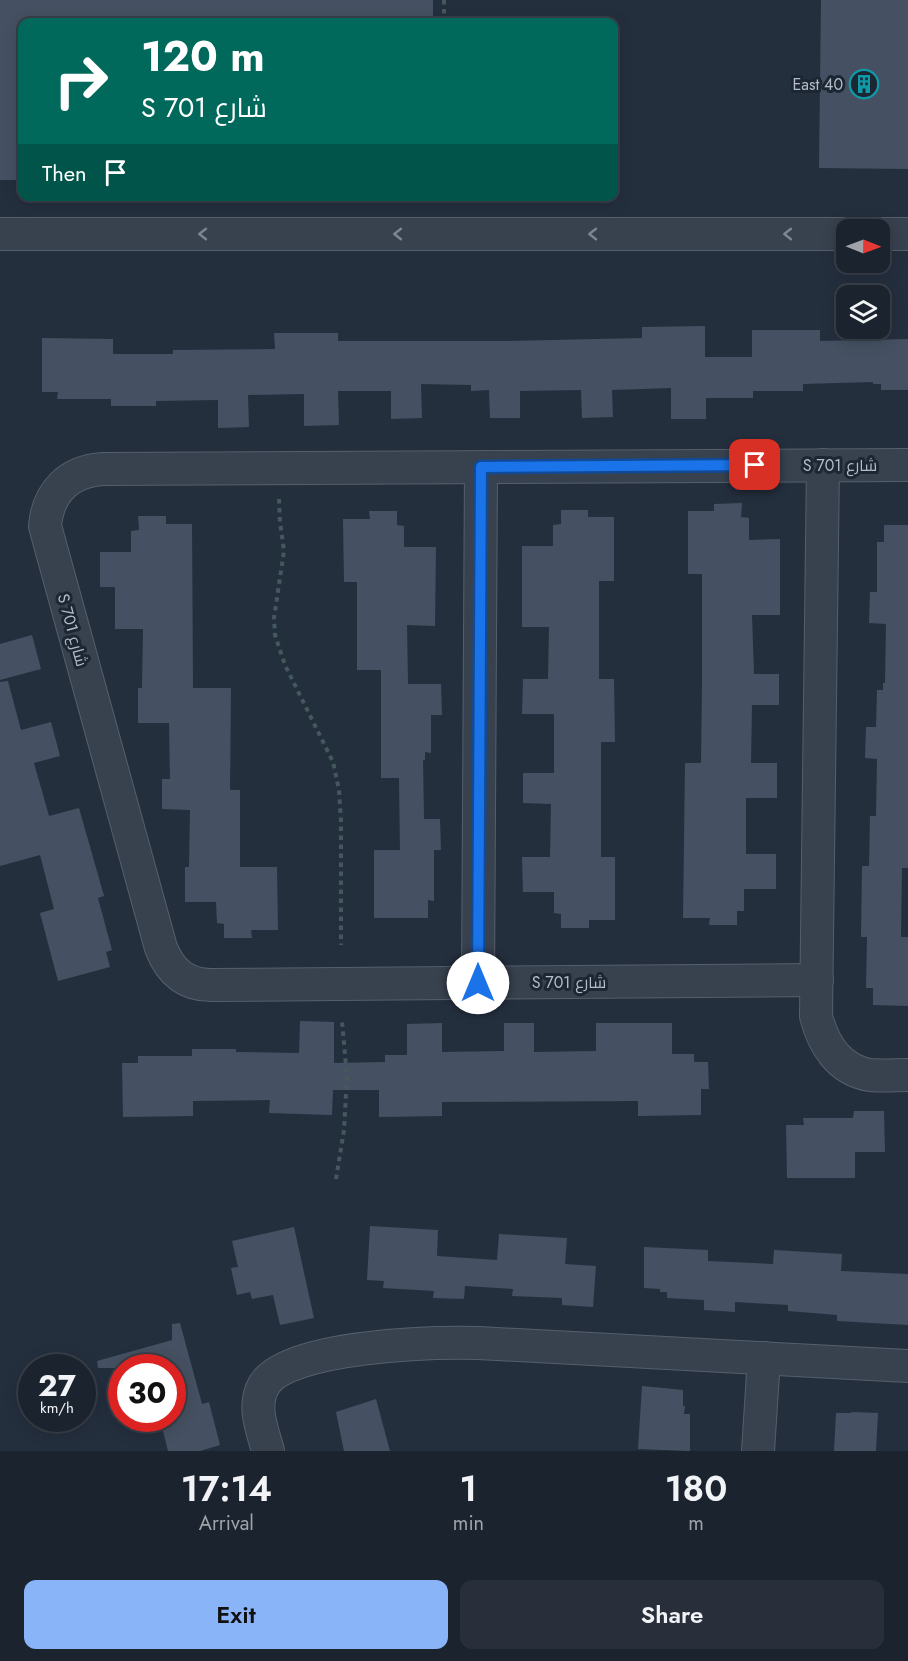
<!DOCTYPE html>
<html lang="en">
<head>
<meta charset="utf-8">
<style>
  :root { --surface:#1b232e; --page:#282f3a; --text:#f1f3f6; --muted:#a0a4aa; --line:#39404a; --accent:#8ab4f8 }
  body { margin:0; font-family:Jost,Cairo,sans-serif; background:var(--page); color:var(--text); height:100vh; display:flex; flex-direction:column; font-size:22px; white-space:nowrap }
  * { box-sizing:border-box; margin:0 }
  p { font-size:20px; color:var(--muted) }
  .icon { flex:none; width:33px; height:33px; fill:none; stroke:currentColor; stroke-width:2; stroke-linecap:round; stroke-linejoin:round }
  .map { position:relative; height:1451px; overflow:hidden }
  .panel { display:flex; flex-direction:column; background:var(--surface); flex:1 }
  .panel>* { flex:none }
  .guide { position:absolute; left:18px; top:18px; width:600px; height:183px; border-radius:12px; box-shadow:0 3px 15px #0003,0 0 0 2px var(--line); background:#00695c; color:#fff; overflow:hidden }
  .needle { width:39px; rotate:91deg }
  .tools { position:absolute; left:836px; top:219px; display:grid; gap:12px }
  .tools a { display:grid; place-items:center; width:54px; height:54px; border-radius:12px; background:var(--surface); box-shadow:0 3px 15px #0003,0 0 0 2px var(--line); font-size:30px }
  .speed { position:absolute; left:18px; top:1354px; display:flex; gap:12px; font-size:30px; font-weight:700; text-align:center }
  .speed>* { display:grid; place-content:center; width:78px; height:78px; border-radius:50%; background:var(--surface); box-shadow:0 3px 15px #0003,0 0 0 2px var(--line); line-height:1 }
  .speed small { font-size:15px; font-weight:400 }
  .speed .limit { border:9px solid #d22; background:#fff; color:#111 }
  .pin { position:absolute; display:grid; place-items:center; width:51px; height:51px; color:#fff; margin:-26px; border-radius:12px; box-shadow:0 3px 9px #0006 }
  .me { position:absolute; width:66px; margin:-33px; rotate:0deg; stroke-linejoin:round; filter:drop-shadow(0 0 4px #0008) }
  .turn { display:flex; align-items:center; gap:21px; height:126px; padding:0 24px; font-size:27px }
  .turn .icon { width:78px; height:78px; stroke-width:2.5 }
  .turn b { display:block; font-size:42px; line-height:51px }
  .then { display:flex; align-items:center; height:57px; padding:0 24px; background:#0003; gap:12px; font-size:22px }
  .eta { display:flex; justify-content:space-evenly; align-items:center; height:102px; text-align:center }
  .eta b { font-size:36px; font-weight:600; line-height:42px }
  .button { display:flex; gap:12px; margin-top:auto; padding:12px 24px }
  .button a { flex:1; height:69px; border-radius:12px; background:var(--accent); color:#111; font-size:24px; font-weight:600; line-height:69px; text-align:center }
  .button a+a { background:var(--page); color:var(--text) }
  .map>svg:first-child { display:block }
</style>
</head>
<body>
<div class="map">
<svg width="908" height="1451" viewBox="0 0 908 1451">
  <rect width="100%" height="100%" fill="#242f3e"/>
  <g fill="#455162">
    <path d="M 0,0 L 433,0 L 433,22 L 22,22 L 22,180 L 0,180 Z"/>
    <path d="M 821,0 L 908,0 L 908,169 L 819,168 Z"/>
    <path d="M 705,326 L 705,357 L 752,357 L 752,330 L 820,330 L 820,341 L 908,339 L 908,390 L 881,390 L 881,384 L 873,384 L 873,382 L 803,384 L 803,391 L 753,391 L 753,398 L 706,398 L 706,419 L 671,419 L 671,388 L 612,390 L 613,417 L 582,418 L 581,390 L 520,391 L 520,418 L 490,418 L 489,390 L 471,391 L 471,385 L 421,384 L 422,418 L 391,419 L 391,391 L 338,391 L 339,425 L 304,426 L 304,394 L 248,395 L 249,427 L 218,428 L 218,400 L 156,401 L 156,406 L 111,406 L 111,399 L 57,399 L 58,392 L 42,392 L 42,338 L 113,339 L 113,354 L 173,354 L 173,350 L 275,349 L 274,333 L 338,333 L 338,341 L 508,341 L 642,338 L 642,327 Z"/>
    <path d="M 742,503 L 741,517 L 749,518 L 749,540 L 780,539 L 780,615 L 752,615 L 754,674 L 779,674 L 779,705 L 752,705 L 751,763 L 777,763 L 777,798 L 746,798 L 746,854 L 776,854 L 776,889 L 744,889 L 744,911 L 737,911 L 737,925 L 709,925 L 710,918 L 683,918 L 685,763 L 701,763 L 702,685 L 702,574 L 688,574 L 688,511 L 714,511 L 714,504 Z"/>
    <path d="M 561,510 L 588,510 L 588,517 L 614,517 L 614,581 L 599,581 L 599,679 L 614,679 L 615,742 L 601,742 L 601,857 L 615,857 L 615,920 L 589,920 L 589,928 L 561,928 L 561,914 L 554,913 L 554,892 L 523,892 L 522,857 L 550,857 L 551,804 L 523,803 L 523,773 L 554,773 L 554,714 L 522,714 L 523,679 L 548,679 L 549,627 L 522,627 L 522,546 L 553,546 L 553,525 L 561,524 Z"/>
    <path d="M 369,511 L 397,511 L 397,525 L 404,526 L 404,547 L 436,547 L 435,626 L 407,625 L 408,684 L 441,684 L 442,715 L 431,715 L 431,753 L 425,752 L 425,760 L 423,760 L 424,819 L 440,819 L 441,850 L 434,850 L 434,901 L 428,900 L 428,918 L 374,918 L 374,850 L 400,850 L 399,778 L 381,778 L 381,670 L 357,670 L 357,582 L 344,582 L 343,519 L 370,519 Z"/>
    <path d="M 138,516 L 166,516 L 166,524 L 192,524 L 193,688 L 231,688 L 230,790 L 240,790 L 240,867 L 277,867 L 278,930 L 251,930 L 252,938 L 224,938 L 224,924 L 217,923 L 216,902 L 185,902 L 185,867 L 189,867 L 190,810 L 162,809 L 162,779 L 170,779 L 169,723 L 138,723 L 138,688 L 142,688 L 143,629 L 115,629 L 115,587 L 100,587 L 100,552 L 131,552 L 131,531 L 139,530 Z"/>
    <path d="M 884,525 L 908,525 L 908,868 L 902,868 L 901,937 L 908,937 L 908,1006 L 873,1005 L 873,988 L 866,988 L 867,937 L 861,937 L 862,866 L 869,866 L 870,816 L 876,816 L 877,759 L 865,758 L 866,727 L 876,727 L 877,690 L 883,690 L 883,683 L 885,683 L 886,624 L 869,623 L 870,592 L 877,592 L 877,542 L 884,542 Z"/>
    <path d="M 32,635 L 41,669 L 0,680 L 0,644 Z"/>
    <path d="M 8,681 L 21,730 L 51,722 L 60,756 L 34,763 L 49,816 L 79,808 L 104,896 L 98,898 L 112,950 L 106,952 L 110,967 L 58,981 L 40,913 L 54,909 L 40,855 L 0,866 L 0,682 Z"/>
    <path d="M 300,1021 L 334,1022 L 334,1063 L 385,1062 L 385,1055 L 407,1055 L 407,1024 L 442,1023 L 442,1052 L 504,1051 L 504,1023 L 534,1023 L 534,1052 L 596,1051 L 596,1023 L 672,1023 L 672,1054 L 694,1054 L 694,1062 L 708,1062 L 709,1089 L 701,1089 L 701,1115 L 638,1116 L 638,1101 L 442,1102 L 442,1116 L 379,1117 L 379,1090 L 333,1090 L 332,1115 L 269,1113 L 270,1100 L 193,1101 L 193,1116 L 123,1117 L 122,1063 L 138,1063 L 138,1056 L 192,1056 L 192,1049 L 236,1049 L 236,1052 L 299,1053 Z"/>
    <path d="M 854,1111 L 884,1111 L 885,1152 L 855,1152 L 855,1178 L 787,1178 L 786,1125 L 804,1125 L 803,1118 L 853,1118 Z"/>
    <path d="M 370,1226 L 438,1230 L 437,1256 L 497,1260 L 499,1234 L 567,1238 L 565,1264 L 596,1266 L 593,1307 L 562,1305 L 562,1298 L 512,1296 L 513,1289 L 465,1286 L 464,1299 L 433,1298 L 434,1291 L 383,1288 L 384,1281 L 367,1280 Z"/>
    <path d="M 294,1227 L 314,1318 L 280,1325 L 273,1295 L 252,1299 L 250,1292 L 237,1295 L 231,1268 L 238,1267 L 232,1241 Z"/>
    <path d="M 644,1247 L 708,1250 L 708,1261 L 773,1264 L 774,1250 L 842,1254 L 841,1271 L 908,1274 L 908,1325 L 837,1321 L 837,1315 L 788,1311 L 788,1305 L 735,1302 L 735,1312 L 704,1310 L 704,1300 L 667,1298 L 667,1292 L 660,1292 L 660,1289 L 644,1288 Z"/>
    <path d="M 180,1323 L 202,1404 L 209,1402 L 220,1445 L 200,1451 L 168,1451 L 160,1419 L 172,1419 L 172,1368 L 98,1368 L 97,1361 L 172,1340 L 172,1324 Z"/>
    <path d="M 642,1386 L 683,1390 L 683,1406 L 685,1406 L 684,1414 L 690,1414 L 690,1451 L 638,1449 Z"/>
    <path d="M 376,1399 L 390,1451 L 344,1451 L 336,1412 Z"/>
    <path d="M 851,1412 L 878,1413 L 876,1451 L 834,1451 L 836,1413 L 851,1413 Z"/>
  </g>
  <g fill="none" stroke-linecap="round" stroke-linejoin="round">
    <g stroke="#565f6c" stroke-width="34">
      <g id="minor">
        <path d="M 0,234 L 846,234"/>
        <path d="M 879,234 L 908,234"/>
        <path d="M 823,465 L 816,1016 C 823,1044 839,1070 870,1075 C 882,1076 896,1075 908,1075"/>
        <path d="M 817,980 L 211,985 C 185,985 170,971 161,948 L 45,526 C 48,492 69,471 103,469 L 908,465"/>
        <path d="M 478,983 L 481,467"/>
        <path d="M 268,1451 C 262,1429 252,1406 264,1385 C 288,1345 435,1342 479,1343 L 908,1366"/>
        <path d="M 758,1451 L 764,1358"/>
      </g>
    </g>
    <g stroke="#44595c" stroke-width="4" stroke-dasharray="4.5 4.5" stroke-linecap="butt">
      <path d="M 444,0 L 444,22"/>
      <path d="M 279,499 L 280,522 L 284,551 L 274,618 L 275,635 L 285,665 L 333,762 L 339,790 L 341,821 L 341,945"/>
      <path d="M 336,1179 L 344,1130 L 347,1077 L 342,1021"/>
    </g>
    <use href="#minor" stroke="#38414e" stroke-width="32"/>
  </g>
  <defs><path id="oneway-chevron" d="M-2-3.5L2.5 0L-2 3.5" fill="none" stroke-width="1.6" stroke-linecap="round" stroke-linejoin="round" transform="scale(1.5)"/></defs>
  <g stroke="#7c8592">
    <use href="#oneway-chevron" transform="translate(203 234) rotate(180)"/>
    <use href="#oneway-chevron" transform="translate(398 234) rotate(180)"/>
    <use href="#oneway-chevron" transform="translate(593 234) rotate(-180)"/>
    <use href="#oneway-chevron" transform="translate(788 234) rotate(-180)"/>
  </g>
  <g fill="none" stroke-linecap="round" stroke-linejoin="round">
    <g stroke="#114b97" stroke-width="15">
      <path id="route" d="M 478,983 L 481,467 L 755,465"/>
    </g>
    <use href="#route" stroke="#1a73e8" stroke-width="10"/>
  </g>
  <defs>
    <g id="building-ring" transform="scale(1.5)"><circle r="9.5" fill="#1d2633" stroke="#0f9aa8" stroke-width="1.5"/><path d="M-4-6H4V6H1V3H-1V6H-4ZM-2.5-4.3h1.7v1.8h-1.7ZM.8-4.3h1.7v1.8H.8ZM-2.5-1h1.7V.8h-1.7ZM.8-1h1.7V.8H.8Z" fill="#0f9aa8"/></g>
  </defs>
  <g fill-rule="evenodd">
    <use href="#building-ring" x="864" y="84"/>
  </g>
  <g text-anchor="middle" stroke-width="6" stroke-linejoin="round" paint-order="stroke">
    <g font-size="16" fill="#b4bcc9" stroke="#1d2633" text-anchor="end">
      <text x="843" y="90">East 40</text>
    </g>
    <g font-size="16" fill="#b4bcc9" stroke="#1d2633">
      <text x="840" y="471">S 701 شارع</text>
      <text transform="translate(73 630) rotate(75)" y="6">S 701 شارع</text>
      <text x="569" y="988">S 701 شارع</text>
    </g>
  </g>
</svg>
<div class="tools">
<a><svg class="needle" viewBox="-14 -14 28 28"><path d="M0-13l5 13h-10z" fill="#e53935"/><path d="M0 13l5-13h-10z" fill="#a0a4aa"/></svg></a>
<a><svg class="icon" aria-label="layers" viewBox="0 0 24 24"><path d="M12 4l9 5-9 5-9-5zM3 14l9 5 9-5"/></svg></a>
</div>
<div class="speed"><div>27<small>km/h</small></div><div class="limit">30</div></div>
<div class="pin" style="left:755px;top:465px;background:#d93025"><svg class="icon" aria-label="arrive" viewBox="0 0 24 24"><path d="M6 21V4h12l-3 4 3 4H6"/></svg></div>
<svg class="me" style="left:478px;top:983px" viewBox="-20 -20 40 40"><circle r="19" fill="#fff"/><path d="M0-13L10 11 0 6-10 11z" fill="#1a73e8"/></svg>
<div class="guide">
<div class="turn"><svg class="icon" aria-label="right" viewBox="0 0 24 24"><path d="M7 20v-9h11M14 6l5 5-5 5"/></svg><div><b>120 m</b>S 701 شارع</div></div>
<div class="then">Then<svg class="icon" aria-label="arrive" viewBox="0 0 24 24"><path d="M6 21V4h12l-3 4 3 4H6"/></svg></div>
</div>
</div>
<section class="panel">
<div class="eta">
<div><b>17:14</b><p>Arrival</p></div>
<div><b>1</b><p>min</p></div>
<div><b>180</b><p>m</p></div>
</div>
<div class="button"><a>Exit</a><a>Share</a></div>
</section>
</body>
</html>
